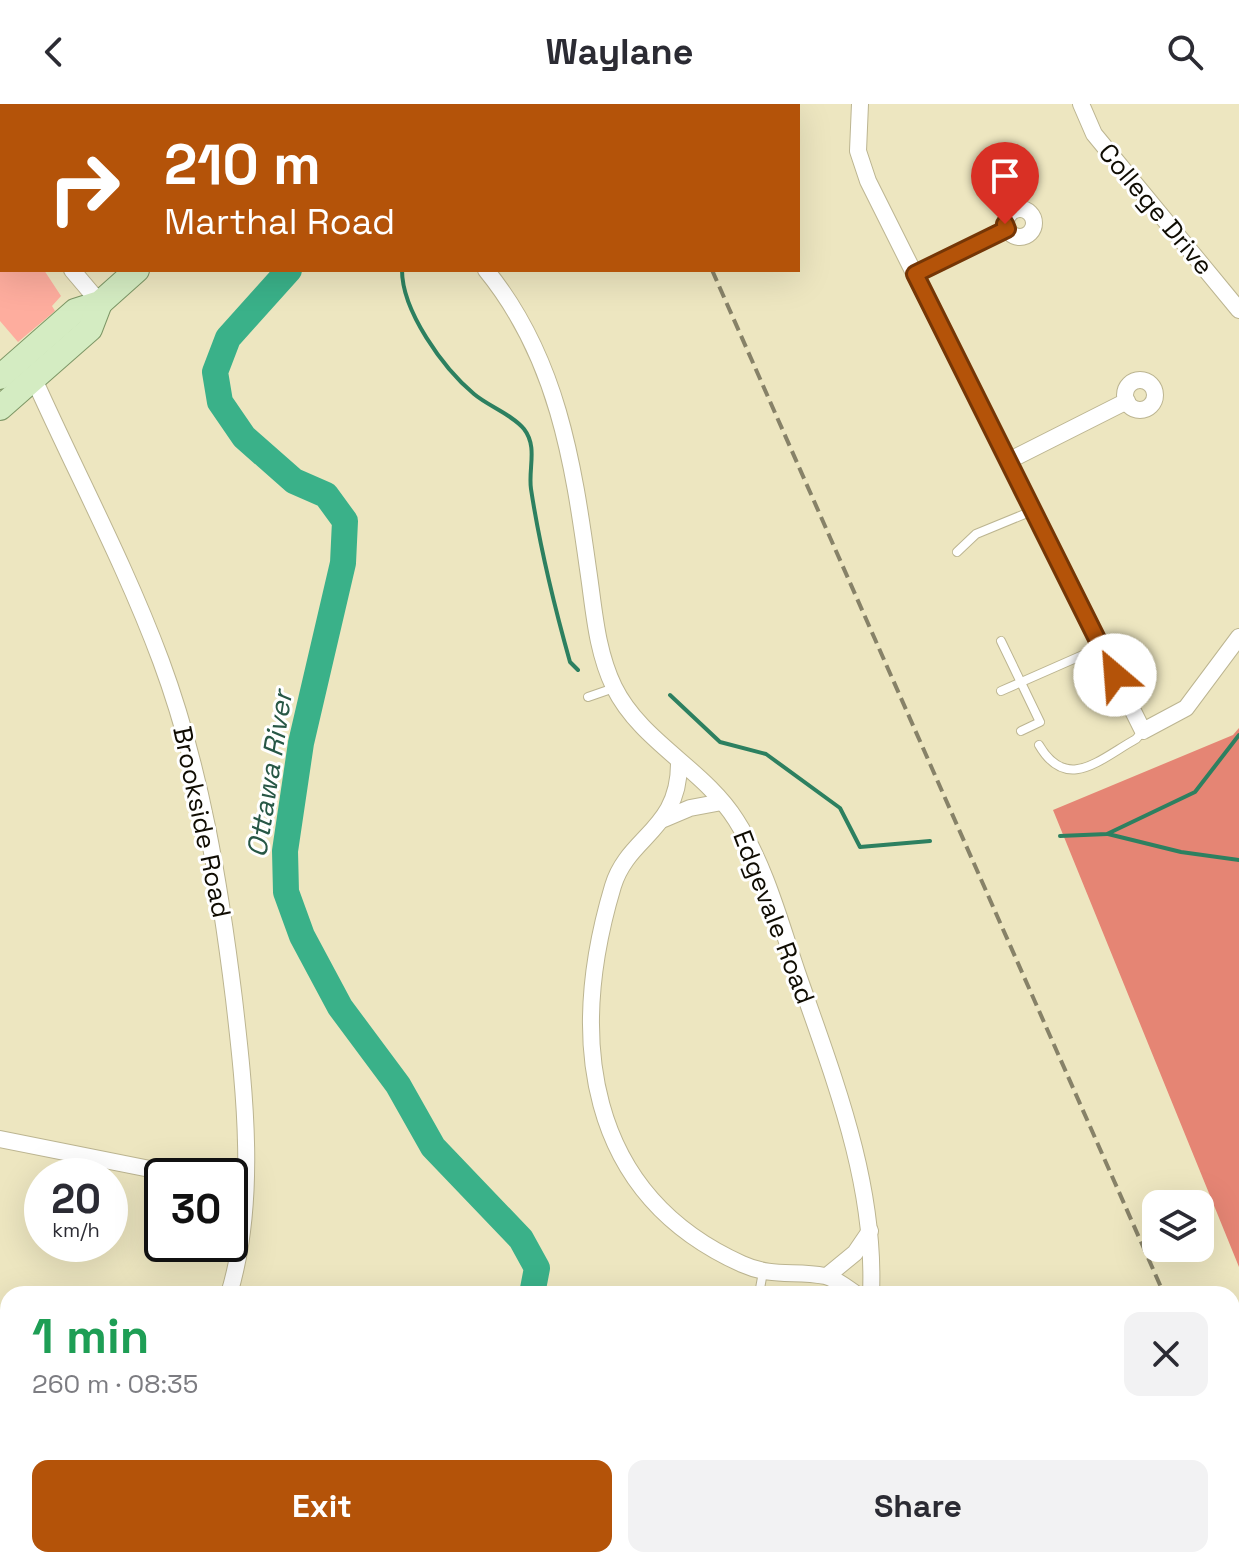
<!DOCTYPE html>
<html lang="en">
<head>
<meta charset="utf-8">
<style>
  :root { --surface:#fff; --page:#f2f2f3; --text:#2b2b33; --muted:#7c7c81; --accent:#b45309 }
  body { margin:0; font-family:"Space Grotesk",sans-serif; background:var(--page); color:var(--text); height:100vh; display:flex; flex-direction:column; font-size:30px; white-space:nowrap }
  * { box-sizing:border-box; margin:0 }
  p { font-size:26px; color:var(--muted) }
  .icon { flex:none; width:44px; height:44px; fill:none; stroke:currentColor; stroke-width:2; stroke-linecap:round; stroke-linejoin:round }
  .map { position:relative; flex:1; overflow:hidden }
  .drawer { position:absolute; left:0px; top:1182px; width:1240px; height:282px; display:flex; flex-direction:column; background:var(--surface); border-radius:24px 24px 0 0; box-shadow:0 8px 32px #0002 }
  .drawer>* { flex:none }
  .guide { position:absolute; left:0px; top:0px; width:800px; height:168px; box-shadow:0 8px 32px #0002; background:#b45309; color:#fff; overflow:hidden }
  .controls { position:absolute; left:1142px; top:1086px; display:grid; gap:16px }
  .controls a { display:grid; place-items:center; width:72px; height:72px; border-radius:16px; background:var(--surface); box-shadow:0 8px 32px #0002; font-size:40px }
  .speed { position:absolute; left:24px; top:1054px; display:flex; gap:16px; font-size:40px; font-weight:700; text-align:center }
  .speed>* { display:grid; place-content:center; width:104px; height:104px; border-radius:50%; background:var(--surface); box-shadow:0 8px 32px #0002; line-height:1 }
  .speed small { font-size:20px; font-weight:400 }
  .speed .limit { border:4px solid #111; border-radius:12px; background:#fff; color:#111 }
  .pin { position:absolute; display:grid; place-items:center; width:68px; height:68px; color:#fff; margin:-82px -34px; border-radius:50% 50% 50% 0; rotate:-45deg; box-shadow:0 0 8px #0007 }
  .pin .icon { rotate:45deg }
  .me { position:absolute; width:88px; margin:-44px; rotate:333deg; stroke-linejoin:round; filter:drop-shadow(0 0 6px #0008) }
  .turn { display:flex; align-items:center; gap:28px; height:168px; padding:0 32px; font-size:36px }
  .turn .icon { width:104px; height:104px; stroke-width:2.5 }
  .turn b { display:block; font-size:56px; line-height:68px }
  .round { display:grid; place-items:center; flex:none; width:84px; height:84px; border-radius:16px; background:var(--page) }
  .head { display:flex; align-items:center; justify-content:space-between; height:136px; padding:0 32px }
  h1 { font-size:48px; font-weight:700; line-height:60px; color:#1e9e55 }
  .cta { display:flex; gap:16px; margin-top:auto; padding:16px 32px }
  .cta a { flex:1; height:92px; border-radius:16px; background:var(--accent); color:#fff; font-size:32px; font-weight:700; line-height:92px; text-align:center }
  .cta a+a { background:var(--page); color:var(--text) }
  header { display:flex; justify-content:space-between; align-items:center; height:104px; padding:0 32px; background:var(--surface); font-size:36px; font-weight:700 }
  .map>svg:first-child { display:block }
</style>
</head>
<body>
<header><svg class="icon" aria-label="back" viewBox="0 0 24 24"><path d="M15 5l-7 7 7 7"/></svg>Waylane<svg class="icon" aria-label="search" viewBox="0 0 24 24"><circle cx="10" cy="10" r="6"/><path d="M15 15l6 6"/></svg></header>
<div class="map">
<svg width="1239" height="1463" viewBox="0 0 1239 1463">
  <rect width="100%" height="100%" fill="#ede6c0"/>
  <g fill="#fead9e">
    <path d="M 0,0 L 154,0 L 159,2 L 2,2 L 2,56 Z"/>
    <path d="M 0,117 L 2,166 L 44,166 L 61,192 L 52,202 L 55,207 L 18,238 L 0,217 Z"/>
  </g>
  <path fill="#e58574" d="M 1239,624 L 1239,1163 L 1053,706 L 1233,631 Z"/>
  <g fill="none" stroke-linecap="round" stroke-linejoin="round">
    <g stroke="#2d8060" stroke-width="4">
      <path d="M 402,166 C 402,207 443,264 474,290 C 488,302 513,311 524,325 C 538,343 528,365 531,385 C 540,444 554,501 570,558 L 578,566"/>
      <path d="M 670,591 L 720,638 L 766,650 L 840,704 L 860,743 L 930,737"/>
      <path d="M 1108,730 L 1181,748 L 1239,756"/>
      <path d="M 1060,732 L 1107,730 L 1195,688 L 1239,631"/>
    </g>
    <g stroke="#3ab189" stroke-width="26">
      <path d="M 289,166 L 228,234 L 215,268 L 220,298 L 244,333 L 294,377 L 326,391 L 345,417 L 343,459 L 301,639 L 285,747 L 286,788 L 302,832 L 340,903 L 398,981 L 433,1043 L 521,1135 L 537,1164 L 532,1190"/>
      <path d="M 252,1463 L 254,1456"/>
    </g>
    <g stroke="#bcb591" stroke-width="10">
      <g id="service">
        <path d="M 957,448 L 976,430 L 1032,407"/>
        <path d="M 1001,537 L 1040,618 L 1021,627"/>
        <path d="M 1001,587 L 1101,543"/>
        <path d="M 588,593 L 614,584"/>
        <path d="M 1039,641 C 1067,689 1100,655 1136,635 L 1143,627"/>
        <path d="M 759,1190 L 763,1168"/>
      </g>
    </g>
    <g stroke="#bcb591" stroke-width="18">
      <g id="minor">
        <path d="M 373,0 L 374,2"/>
        <path d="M 860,0 L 858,47 L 868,77 L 1143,627 L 1186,604 L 1239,533"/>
        <path d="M 1081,0 L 1094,30 L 1239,206"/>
        <path d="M 0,85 L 2,87"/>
        <circle cx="1020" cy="119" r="14"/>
        <path d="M 72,166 L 100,199"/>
        <path d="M 486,166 C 557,253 573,357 588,465 C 594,504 596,546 614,583 C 641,638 704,665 736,716 C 765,761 780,818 797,868 C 833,972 876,1078 871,1190"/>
        <path d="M 915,170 L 1007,125"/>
        <path d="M 34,275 C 76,369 125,460 161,557 C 201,665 220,781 234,895 C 245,990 257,1097 229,1190"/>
        <circle cx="1140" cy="291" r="15"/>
        <path d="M 1008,357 L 1127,297"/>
        <path d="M 679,658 C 680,726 628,732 613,782 C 568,932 584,1089 742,1160 C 773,1174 794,1166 825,1172 C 835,1174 847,1184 856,1190"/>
        <path d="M 664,715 L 690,704 L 722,698"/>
        <path d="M 0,1035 L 185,1072"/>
        <path d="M 827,1172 L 855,1149 L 870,1127"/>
        <path d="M 701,1456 L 715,1463"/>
        <path d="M 520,1463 L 524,1456"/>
        <path d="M 762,1463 L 781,1456"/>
        <path d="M 799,1463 L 803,1456"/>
        <path d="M 1069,1463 L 1072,1456"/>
      </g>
    </g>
    <g stroke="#bcb591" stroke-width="24">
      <g id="secondary">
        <path d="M 0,1413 L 8,1422"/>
        <path d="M 40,1456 L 47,1463"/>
      </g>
    </g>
    <g stroke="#7c9665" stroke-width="26">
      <g id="primary">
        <path d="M 321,2 L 323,0"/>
        <path d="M 0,273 L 75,207 L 100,199 L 137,166"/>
        <path d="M 0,304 L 90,225 L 100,199"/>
      </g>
    </g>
    <use href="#service" stroke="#fff" stroke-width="8"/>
    <use href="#minor" stroke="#fff" stroke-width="16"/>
    <use href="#secondary" stroke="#fff" stroke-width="22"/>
    <use href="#primary" stroke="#d4ecc2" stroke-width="24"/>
    <g stroke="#878268" stroke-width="4" stroke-dasharray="12 6" stroke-linecap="butt">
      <path d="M 638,0 L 639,2"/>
      <path d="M 712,166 L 1164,1190"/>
      <path d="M 1232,1344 L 1239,1360"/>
    </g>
  </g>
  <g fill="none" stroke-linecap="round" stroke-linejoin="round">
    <g stroke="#753606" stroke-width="20">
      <path id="route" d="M 1005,120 L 1007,125 L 915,170 L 1115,571"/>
    </g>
    <use href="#route" stroke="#b45309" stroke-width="14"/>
  </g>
  <g text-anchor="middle" stroke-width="6" stroke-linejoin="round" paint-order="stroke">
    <g font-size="26" fill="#0f0c02" stroke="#fff">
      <text transform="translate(1156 105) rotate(50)" y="9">College Drive</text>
      <text transform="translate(202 718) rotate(78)" y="9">Brookside Road</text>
      <text transform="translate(774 813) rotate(69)" y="9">Edgevale Road</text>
    </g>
    <g font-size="28" font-style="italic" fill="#275745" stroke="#fff">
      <text transform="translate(269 670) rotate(-81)" y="10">Ottawa River</text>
    </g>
  </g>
</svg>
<div class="controls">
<a><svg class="icon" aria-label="layers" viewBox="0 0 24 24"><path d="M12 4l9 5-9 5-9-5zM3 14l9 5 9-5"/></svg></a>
</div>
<div class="speed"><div>20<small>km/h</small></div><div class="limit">30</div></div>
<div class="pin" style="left:1005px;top:120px;background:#d93025"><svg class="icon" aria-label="arrive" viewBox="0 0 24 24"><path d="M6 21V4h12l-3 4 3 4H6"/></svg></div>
<svg class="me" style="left:1115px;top:571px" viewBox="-20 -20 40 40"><circle r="19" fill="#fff"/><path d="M0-13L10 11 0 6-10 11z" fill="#b45309"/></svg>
<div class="guide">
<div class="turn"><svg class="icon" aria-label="right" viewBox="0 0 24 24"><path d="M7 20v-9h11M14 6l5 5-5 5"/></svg><div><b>210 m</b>Marthal Road</div></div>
</div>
<section class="drawer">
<div class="head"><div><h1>1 min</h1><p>260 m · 08:35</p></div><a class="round"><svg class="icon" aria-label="close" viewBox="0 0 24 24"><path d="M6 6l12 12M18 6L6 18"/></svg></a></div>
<div class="cta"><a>Exit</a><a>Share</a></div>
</section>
</div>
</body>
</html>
